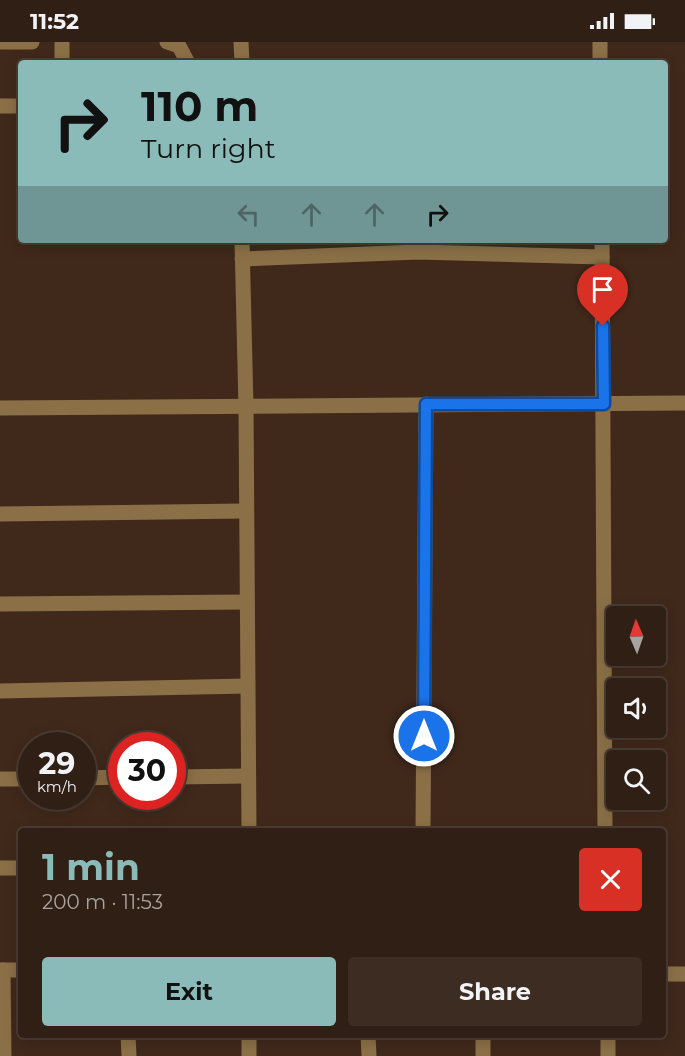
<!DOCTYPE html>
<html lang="en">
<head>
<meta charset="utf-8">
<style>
  :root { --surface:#301f14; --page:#3c2c22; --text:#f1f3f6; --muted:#a8a2a0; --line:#4b3d34; --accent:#8bbbb9 }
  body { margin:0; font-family:Montserrat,sans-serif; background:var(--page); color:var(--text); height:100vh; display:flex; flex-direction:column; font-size:22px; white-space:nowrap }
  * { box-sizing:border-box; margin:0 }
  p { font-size:20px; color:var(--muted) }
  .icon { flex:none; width:33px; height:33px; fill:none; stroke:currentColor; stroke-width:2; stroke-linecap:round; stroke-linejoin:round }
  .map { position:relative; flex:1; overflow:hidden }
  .panel { position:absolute; left:18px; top:786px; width:648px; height:210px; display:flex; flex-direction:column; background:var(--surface); border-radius:6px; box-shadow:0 3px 15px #0003,0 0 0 2px var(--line) }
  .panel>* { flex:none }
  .top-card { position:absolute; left:18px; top:18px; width:650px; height:183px; border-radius:6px; box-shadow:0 3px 15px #0003,0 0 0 2px var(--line); background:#8bbbb9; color:#111; overflow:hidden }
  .needle { width:39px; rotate:358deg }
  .tools { position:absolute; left:606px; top:564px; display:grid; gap:12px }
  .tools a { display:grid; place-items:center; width:60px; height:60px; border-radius:6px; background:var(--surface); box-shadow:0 3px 15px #0003,0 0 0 2px var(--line); font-size:30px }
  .speed { position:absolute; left:18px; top:690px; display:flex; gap:12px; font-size:30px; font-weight:700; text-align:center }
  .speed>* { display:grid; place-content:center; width:78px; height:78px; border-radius:50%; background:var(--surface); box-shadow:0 3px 15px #0003,0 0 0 2px var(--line); line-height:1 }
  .speed small { font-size:15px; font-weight:400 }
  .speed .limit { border:9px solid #d22; background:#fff; color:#111 }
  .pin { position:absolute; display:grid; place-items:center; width:51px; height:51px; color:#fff; margin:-62px -26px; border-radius:50% 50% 50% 0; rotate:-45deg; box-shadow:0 0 6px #0007 }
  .pin .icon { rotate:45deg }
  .me { position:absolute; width:66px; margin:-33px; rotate:0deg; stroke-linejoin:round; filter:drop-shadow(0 0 4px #0008) }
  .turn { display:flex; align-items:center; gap:21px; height:126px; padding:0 24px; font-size:27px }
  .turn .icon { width:78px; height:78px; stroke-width:2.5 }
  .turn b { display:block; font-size:42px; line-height:51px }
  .lanes { display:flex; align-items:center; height:57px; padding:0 24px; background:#0003; justify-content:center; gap:30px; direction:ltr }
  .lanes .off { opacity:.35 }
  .round { display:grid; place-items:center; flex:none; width:63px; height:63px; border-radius:6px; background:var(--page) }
  .head { display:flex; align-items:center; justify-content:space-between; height:102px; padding:0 24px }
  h1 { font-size:36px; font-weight:700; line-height:45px; color:var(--accent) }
  .action { display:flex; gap:12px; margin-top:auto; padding:12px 24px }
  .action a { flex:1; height:69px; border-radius:6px; background:var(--accent); color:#111; font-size:24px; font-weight:700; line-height:69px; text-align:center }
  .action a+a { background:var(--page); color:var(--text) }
  .status { display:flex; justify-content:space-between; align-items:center; height:42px; padding:0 30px; background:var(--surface); direction:ltr }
  .status svg { height:16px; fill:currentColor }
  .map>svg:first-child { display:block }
</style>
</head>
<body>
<div class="status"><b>11:52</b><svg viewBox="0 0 49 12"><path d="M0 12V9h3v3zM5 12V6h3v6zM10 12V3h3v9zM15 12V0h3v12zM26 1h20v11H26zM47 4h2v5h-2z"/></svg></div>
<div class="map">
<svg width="685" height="1014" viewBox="0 0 685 1014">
  <rect width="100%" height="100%" fill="#40291b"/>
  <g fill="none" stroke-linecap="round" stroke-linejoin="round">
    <g stroke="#8b7047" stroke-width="15">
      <path d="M 0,0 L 32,0"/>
      <path d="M 167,0 L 179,4 L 188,21"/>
      <path d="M 241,0 L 242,21"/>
      <path d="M 600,0 L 600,21"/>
      <path d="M 62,21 L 62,0"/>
      <path d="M 0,64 L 21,64"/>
      <path d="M 242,198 L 246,365 L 249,789"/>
      <path d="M 602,198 L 605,789"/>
      <path d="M 242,217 L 418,210 L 602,215"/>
      <path d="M 0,366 L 685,361"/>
      <path d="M 0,472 L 246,469"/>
      <path d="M 0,562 L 247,560"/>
      <path d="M 0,649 L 247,644"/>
      <path d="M 172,735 L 248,734"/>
      <path d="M 82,736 L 122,735"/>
      <path d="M 0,737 L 32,737"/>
      <path d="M 423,789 L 426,362"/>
      <path d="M 0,826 L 21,826"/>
      <path d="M 0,928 L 21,928"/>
      <path d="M 3,928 L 4,1014"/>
      <path d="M 663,932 L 685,932"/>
      <path d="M 128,993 L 129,1014"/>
      <path d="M 249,993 L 249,1014"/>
      <path d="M 368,993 L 369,1014"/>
      <path d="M 483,993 L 483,1014"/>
      <path d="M 608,993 L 608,1014"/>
    </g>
  </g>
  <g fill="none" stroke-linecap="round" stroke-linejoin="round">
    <g stroke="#114b97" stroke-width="15">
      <path id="route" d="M 424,694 L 426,362 L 604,362 L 603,284"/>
    </g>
    <use href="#route" stroke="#1a73e8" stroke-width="10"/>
  </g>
</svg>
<div class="tools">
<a><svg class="needle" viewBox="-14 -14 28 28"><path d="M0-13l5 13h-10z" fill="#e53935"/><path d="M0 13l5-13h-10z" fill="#a8a2a0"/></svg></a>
<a><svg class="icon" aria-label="sound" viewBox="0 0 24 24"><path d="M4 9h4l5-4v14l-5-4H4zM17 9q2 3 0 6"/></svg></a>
<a><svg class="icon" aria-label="search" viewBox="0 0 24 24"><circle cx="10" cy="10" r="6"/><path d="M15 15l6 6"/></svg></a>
</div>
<div class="speed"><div>29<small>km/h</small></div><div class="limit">30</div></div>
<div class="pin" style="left:603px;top:284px;background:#d93025"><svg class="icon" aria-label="arrive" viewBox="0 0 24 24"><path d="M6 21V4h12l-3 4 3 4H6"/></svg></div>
<svg class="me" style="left:424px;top:694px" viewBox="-20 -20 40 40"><circle r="17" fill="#1a73e8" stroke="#fff" stroke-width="3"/><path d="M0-11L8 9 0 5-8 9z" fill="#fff"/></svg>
<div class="top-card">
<div class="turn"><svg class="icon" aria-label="right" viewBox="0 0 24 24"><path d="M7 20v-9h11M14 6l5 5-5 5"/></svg><div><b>110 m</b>Turn right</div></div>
<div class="lanes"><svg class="icon off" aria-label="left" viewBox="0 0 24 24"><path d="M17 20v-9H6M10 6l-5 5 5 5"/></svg><svg class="icon off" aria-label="ahead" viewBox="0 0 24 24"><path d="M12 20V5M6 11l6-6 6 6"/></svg><svg class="icon off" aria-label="ahead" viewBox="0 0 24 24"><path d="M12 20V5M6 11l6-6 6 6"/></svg><svg class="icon" aria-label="right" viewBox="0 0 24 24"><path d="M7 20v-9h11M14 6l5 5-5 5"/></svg></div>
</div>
<section class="panel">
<div class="head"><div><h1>1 min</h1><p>200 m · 11:53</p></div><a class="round" style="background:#d93025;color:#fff"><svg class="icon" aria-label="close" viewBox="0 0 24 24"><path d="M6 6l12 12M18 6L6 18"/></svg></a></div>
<div class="action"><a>Exit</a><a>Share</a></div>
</section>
</div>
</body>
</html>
